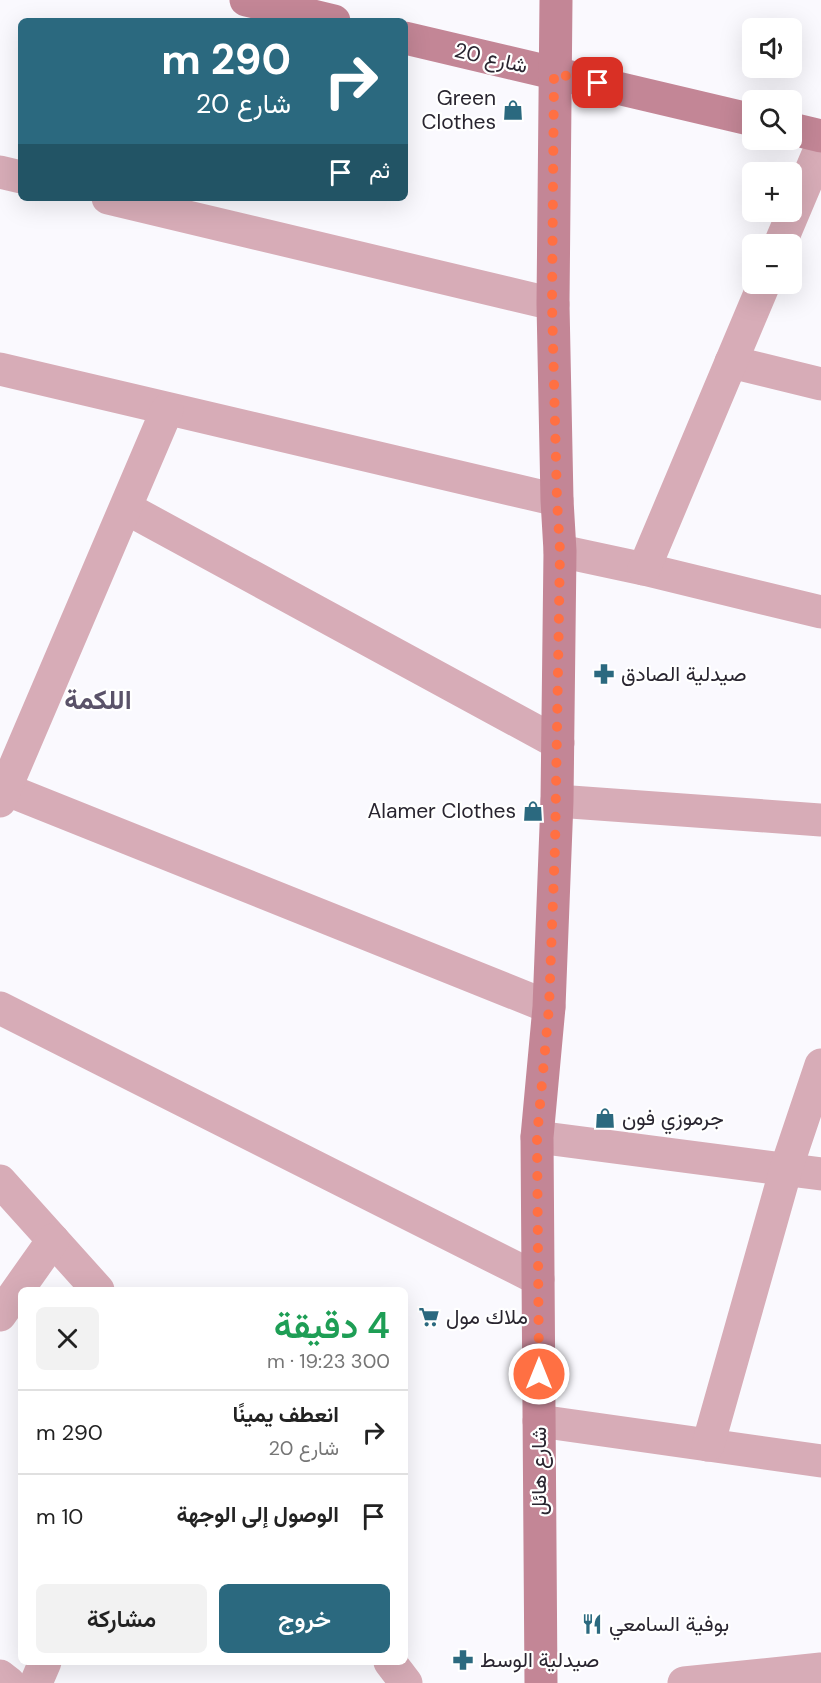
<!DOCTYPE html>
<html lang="ar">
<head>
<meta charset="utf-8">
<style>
  :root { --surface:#fff; --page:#f2f2f2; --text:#222; --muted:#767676; --line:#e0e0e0; --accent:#2b697f }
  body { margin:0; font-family:"DM Sans",Vazirmatn,sans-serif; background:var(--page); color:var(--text); direction:rtl; height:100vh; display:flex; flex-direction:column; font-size:22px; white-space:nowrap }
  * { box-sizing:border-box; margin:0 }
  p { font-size:20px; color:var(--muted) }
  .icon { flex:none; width:33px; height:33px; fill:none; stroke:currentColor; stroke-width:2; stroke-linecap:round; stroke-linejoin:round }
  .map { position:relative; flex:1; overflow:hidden; direction:ltr }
  .details { position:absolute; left:18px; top:1287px; width:390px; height:378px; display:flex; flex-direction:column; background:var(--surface); border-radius:9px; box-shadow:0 6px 24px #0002; direction:rtl }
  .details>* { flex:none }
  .guide { position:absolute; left:18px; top:18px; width:390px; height:183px; border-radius:9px; box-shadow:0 6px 24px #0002; direction:rtl; background:#2b697f; color:#fff; overflow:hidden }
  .controls { position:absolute; left:742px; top:18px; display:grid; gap:12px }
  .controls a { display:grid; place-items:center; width:60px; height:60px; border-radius:9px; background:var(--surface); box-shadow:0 6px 24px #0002; font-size:30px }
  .pin { position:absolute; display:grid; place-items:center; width:51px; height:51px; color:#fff; margin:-26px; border-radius:12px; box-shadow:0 3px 9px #0006 }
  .me { position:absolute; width:66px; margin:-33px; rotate:0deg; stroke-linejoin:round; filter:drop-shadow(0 0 4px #0008) }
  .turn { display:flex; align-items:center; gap:21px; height:126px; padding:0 18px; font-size:27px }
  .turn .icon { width:78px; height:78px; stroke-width:2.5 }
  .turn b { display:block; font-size:42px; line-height:51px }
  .then { display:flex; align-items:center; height:57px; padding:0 18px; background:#0003; gap:12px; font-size:22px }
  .round { display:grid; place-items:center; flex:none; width:63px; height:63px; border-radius:9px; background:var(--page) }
  .head { display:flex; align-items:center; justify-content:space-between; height:102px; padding:0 18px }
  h1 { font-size:36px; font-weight:600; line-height:45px; color:#1e9e55 }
  .action { display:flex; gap:12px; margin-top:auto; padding:12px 18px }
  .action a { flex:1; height:69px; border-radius:9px; background:var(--accent); color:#fff; font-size:24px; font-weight:600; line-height:69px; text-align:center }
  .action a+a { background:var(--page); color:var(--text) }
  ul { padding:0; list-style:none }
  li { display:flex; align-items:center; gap:18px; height:84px; padding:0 18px; border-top:2px solid var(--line) }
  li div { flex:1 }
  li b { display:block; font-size:22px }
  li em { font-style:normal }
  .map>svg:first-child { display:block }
</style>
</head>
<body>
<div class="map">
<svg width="821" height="1683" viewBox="0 0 821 1683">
  <rect width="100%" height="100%" fill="#faf9fe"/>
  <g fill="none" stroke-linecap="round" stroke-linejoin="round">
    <g stroke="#d7acb7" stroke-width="33">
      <path d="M 0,172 L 21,177"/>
      <path d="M 108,198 L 553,304"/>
      <path d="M 780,244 L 821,147"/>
      <path d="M 731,362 L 821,384"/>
      <path d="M 0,369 L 557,500"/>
      <path d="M 126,508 L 558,743"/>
      <path d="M 560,551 L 644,569 L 821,612"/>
      <path d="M 644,569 L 764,284"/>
      <path d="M 0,787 L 549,1007"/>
      <path d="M 0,801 L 167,410"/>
      <path d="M 557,801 L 821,820"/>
      <path d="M 0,1008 L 538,1279"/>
      <path d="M 537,1137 L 821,1174"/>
      <path d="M 0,1181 L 98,1290"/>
      <path d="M 0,1315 L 53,1240"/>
      <path d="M 539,1421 L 821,1461"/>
      <path d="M 708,1445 L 786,1169 L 821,1065"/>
      <path d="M 390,1662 L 406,1683"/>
      <path d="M 0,1676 L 9,1683"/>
      <path d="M 36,1683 L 45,1662"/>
      <path d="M 684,1683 L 821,1669"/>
    </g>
    <g stroke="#c38696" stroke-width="33">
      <path d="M 246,0 L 334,21"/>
      <path d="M 405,38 L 753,120"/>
      <path d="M 792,129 L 821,136"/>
      <path d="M 541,1683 L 537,1137 L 549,1007 L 557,801 L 560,551 L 557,500 L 553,304 L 556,0"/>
    </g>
  </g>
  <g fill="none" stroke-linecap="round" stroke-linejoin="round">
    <path stroke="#ff7043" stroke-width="10" stroke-dasharray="0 18" d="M 539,1374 L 537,1137 L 549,1007 L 555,847 L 560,551 L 557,500 L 552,304 L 554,73 L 598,83"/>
  </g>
  <defs>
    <g id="shop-bare" transform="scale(1.62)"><path d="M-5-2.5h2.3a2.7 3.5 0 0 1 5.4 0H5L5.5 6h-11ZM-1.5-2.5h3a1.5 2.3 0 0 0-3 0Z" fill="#2b697f" stroke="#fff" stroke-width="2.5" paint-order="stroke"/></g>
    <g id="pharmacy-bare" transform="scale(1.62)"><path d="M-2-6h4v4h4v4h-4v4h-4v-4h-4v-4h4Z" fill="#2b697f" stroke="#fff" stroke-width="2.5" paint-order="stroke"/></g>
    <g id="supermarket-bare" transform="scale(1.62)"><path d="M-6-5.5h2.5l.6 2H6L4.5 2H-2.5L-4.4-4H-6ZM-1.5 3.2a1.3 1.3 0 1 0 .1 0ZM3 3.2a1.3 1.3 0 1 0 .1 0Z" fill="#2b697f" stroke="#fff" stroke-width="2.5" paint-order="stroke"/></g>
    <g id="restaurant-bare" transform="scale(1.62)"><path d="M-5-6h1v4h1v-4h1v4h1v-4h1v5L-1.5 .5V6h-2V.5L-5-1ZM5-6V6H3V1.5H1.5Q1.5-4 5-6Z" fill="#2b697f" stroke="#fff" stroke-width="2.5" paint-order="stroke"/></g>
  </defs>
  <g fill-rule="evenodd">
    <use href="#shop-bare" x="513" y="110"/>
    <use href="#pharmacy-bare" x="604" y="674"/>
    <use href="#shop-bare" x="533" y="811"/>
    <use href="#shop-bare" x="605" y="1118"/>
    <use href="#supermarket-bare" x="429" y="1317"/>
    <use href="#restaurant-bare" x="592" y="1624"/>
    <use href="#pharmacy-bare" x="463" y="1660"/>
  </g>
  <g text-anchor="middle" stroke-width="4.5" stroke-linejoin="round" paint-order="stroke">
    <g font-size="21" fill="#292530" stroke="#fff">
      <text transform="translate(491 58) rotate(13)" y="7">شارع 20</text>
      <text transform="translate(539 1471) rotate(-90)" y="7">شارع هائل</text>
    </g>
    <g font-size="21" fill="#292530" stroke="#fff" text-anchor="start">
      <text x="496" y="105" text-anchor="end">Green<tspan x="496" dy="24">Clothes</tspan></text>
      <text x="621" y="681">صيدلية الصادق</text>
      <text x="516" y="818" text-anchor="end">Alamer Clothes</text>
      <text x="622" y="1125">جرموزي فون</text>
      <text x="446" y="1324">ملاك مول</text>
      <text x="609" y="1631">بوفية السامعي</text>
      <text x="480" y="1667">صيدلية الوسط</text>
    </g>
    <g font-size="27" font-weight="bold" fill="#5a5269" stroke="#fff">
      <text x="98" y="709">اللكمة</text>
    </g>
  </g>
</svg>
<div class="controls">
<a><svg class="icon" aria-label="sound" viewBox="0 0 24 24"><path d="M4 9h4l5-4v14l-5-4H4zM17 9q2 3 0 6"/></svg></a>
<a><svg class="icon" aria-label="search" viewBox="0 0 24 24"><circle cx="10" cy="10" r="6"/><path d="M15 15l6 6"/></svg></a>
<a>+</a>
<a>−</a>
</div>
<div class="pin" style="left:598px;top:83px;background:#d93025"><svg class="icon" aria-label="arrive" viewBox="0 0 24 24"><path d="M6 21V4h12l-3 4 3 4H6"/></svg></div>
<svg class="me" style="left:539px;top:1374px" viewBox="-20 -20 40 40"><circle r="17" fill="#ff7043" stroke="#fff" stroke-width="3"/><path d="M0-11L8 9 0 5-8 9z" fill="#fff"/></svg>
<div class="guide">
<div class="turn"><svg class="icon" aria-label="right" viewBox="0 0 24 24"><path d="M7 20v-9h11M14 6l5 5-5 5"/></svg><div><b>290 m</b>شارع 20</div></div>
<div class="then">ثم<svg class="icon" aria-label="arrive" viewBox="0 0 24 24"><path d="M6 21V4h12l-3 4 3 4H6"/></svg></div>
</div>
<section class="details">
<div class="head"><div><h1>4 دقيقة</h1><p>300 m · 19:23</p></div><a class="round"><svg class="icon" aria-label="close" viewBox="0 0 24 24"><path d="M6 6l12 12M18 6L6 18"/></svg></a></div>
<ul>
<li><svg class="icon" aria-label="right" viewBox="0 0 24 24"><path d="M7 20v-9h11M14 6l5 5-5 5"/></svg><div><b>انعطف يمينًا</b><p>شارع 20</p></div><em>290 m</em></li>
<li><svg class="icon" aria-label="arrive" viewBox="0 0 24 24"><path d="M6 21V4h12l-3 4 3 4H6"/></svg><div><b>الوصول إلى الوجهة</b></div><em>10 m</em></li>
</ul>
<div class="action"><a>خروج</a><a>مشاركة</a></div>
</section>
</div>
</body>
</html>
